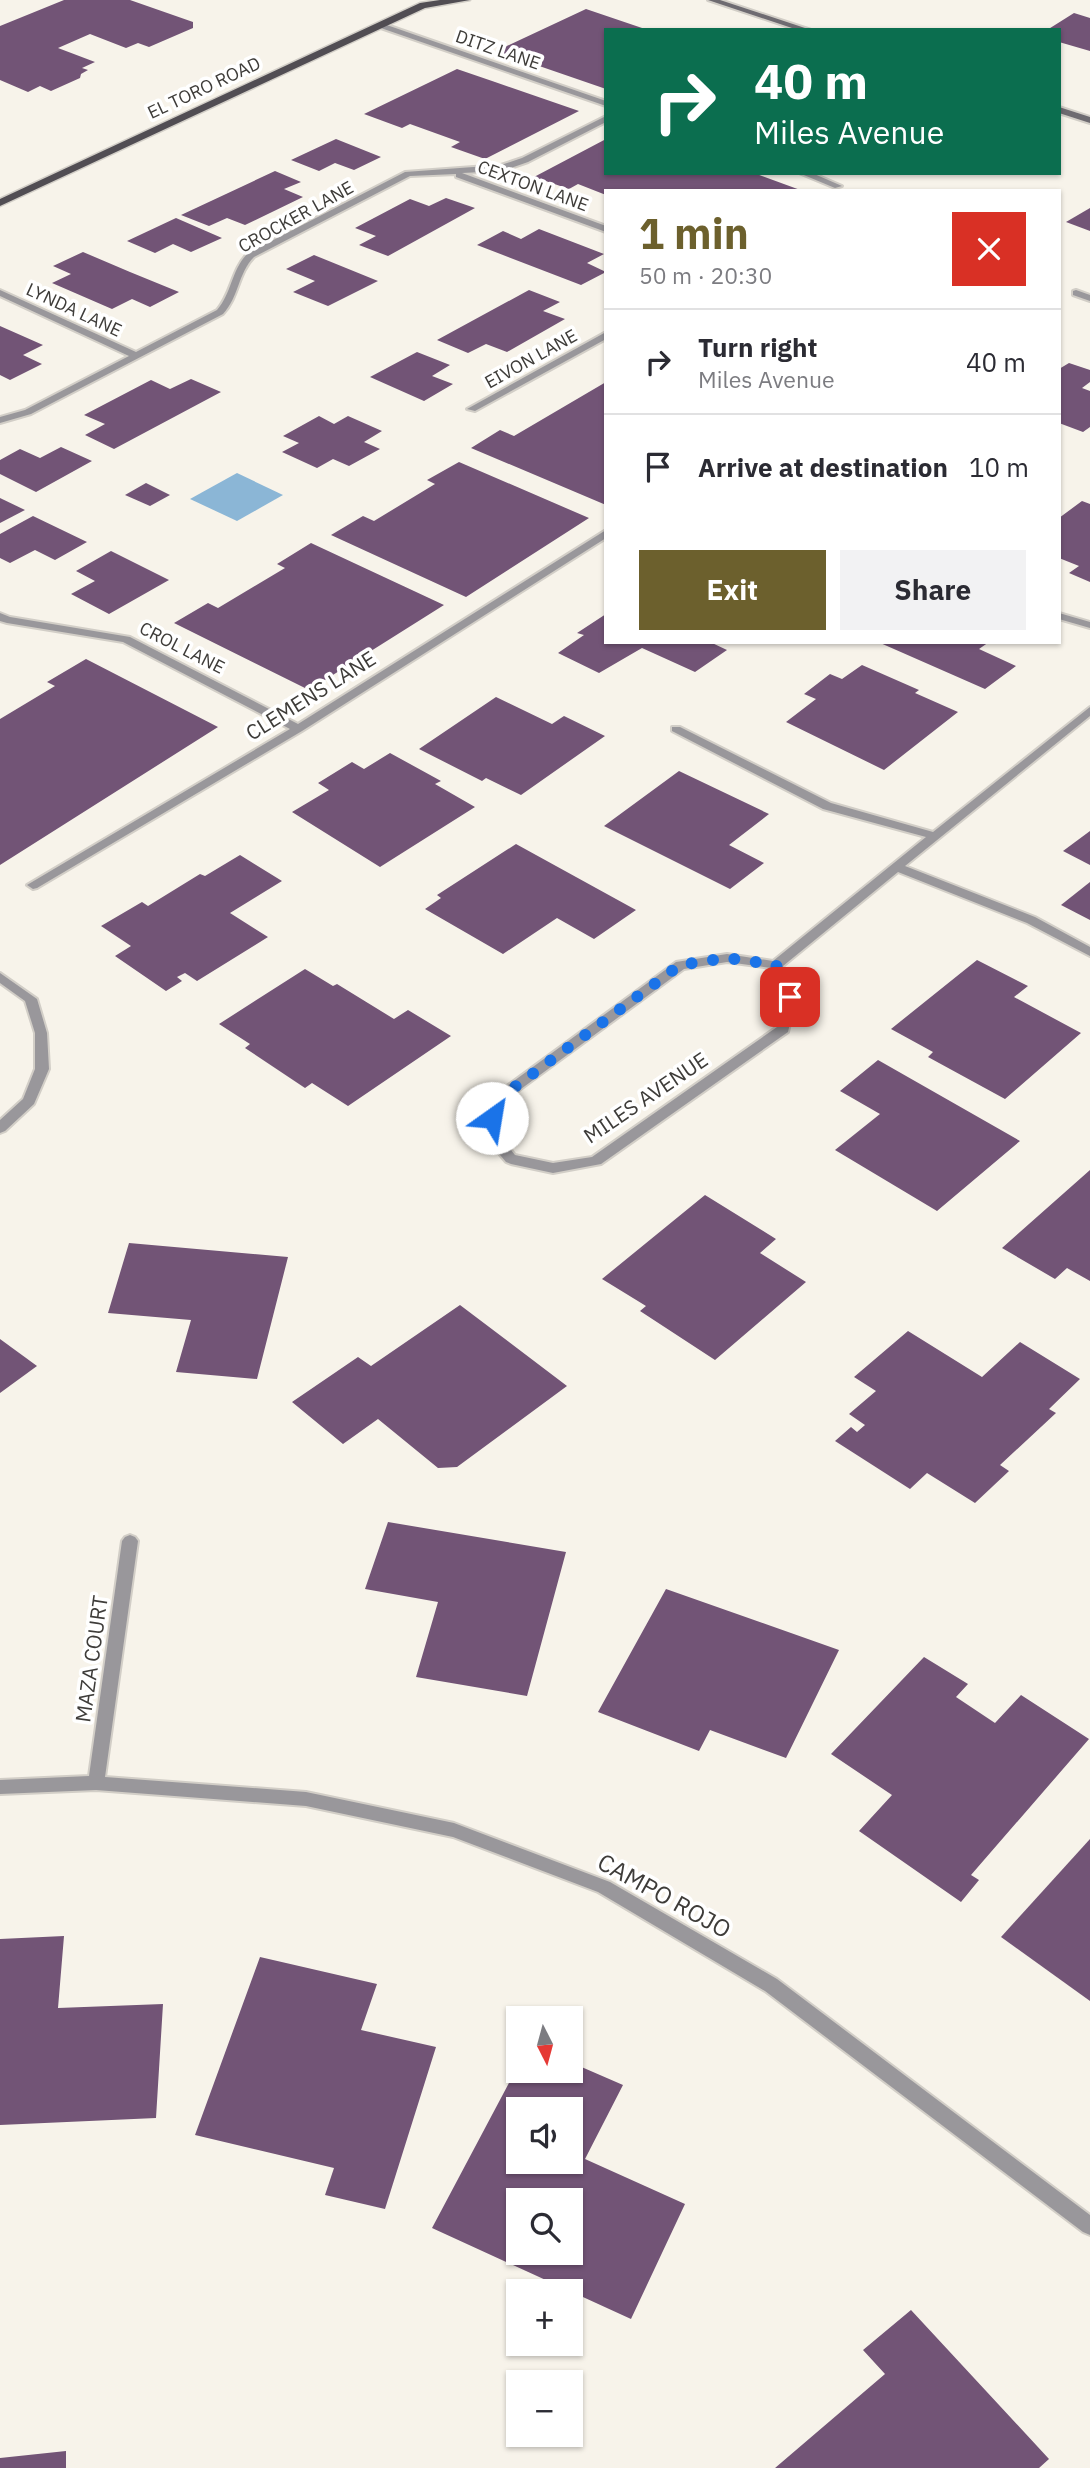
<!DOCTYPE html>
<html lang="en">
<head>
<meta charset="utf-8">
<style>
  :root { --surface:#fff; --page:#f2f2f3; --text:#2b2b33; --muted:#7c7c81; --line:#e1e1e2; --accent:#6c602d }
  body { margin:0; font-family:"IBM Plex Sans",sans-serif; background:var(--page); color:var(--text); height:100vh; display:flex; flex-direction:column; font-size:26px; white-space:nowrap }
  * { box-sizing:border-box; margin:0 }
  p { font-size:23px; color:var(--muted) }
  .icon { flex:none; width:38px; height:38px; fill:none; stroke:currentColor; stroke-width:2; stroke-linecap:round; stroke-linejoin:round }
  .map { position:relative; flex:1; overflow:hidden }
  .panel { position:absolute; left:604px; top:189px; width:457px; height:455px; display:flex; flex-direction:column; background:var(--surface); border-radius:0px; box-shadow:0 2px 5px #0004 }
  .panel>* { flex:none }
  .hud { position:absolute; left:604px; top:28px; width:457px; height:147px; border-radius:0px; box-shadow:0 2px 5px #0004; background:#0b6e4f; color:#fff; overflow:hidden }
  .needle { width:46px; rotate:174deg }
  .buttons { position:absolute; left:506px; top:2006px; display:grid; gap:14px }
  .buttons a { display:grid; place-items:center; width:77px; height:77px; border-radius:0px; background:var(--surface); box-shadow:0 2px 5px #0004; font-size:35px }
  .pin { position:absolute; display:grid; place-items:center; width:60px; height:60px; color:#fff; margin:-30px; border-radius:14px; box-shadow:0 4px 10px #0006 }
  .me { position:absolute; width:77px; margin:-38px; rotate:32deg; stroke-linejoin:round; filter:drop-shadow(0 0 5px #0008) }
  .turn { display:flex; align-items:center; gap:24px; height:147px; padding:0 35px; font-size:32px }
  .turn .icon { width:91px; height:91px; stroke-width:2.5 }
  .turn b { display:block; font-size:49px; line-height:60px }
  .round { display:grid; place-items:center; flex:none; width:74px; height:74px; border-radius:0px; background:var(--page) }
  .headline { display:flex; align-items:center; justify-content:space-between; height:119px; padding:0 35px }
  h1 { font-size:42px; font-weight:700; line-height:52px; color:var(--accent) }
  .action { display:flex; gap:14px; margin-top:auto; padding:14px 35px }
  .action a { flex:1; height:80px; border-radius:0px; background:var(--accent); color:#fff; font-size:28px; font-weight:700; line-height:80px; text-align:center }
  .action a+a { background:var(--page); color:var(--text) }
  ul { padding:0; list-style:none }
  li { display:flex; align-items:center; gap:21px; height:105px; padding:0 35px; border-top:2px solid var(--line) }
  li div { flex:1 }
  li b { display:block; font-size:26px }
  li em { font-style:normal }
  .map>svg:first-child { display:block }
</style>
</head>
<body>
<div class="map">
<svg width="1090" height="2468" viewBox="0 0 1090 2468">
  <rect width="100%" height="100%" fill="#f7f3ea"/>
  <path fill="#8bb6d6" d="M 237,473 L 283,495 L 237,521 L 190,499 Z"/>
  <g fill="#725476" fill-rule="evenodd">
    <path d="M 64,0 L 130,0 L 193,22 L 193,28 L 149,47 L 138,43 L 126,48 L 90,34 L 58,48 L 95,62 L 82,68 L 88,70 L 81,74 L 80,78 L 51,91 L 40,86 L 28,92 L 0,80 L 0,26 Z"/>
    <path d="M 586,9 L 645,29 L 606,30 L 606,89 L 496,51 Z"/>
    <path d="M 1074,13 L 1090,18 L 1090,51 L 1059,42 L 1059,30 L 1047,30 Z"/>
    <path d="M 457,69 L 495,82 L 579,111 L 485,159 L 451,147 L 460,142 L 410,124 L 402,128 L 364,114 Z"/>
    <path d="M 336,139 L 381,157 L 354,170 L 335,163 L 319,171 L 291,160 Z"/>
    <path d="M 606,139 L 606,173 L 754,173 L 803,191 L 606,191 L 606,195 L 578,184 L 569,189 L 534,177 Z"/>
    <path d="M 275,171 L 301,182 L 284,189 L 303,197 L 245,225 L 227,218 L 209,226 L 181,215 Z"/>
    <path d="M 446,198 L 475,208 L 388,256 L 359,245 L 376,236 L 355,228 L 410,199 L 429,206 Z"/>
    <path d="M 1090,208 L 1090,231 L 1066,222 Z"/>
    <path d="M 176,218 L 222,238 L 191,252 L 173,244 L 155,253 L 127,241 Z"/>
    <path d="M 539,229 L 604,254 L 587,263 L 606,272 L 581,285 L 477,245 L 503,231 L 521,239 Z"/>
    <path d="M 83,252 L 130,272 L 179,292 L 150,307 L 132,299 L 112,309 L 52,283 L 71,274 L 53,266 Z"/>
    <path d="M 314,255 L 378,281 L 328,306 L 293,292 L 315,281 L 286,269 Z"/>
    <path d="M 529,290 L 560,302 L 543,311 L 565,319 L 507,352 L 486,344 L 468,353 L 437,340 Z"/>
    <path d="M 0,326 L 43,345 L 23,355 L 42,364 L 10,380 L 0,375 Z"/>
    <path d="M 417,352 L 450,365 L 432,376 L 453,384 L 424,401 L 370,377 Z"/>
    <path d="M 1069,363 L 1090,370 L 1090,382 L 1082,388 L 1090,391 L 1090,427 L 1083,432 L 1059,423 L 1059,369 Z"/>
    <path d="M 191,379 L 221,392 L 114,449 L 85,435 L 105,424 L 84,415 L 151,380 L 170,389 Z"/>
    <path d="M 606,382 L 606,505 L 471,448 L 500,430 L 514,436 Z"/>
    <path d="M 319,416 L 334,424 L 348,416 L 382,431 L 364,442 L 380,449 L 349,466 L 333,459 L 317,468 L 282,452 L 299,443 L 283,436 Z"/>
    <path d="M 61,447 L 92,461 L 36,492 L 0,474 L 0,460 L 20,449 L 40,458 Z"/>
    <path d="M 459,462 L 589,518 L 466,597 L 331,535 L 363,516 L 374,521 L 435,484 L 427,480 Z"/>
    <path d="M 146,483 L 170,495 L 150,506 L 125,495 Z"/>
    <path d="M 0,498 L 25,510 L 0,523 Z"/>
    <path d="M 1082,501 L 1090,504 L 1090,582 L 1069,573 L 1079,566 L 1059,558 L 1059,518 Z"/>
    <path d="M 33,516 L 87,542 L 55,560 L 35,550 L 10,563 L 0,558 L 0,534 Z"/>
    <path d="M 311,543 L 444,605 L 309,690 L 174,623 L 208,603 L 218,608 L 285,568 L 277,564 Z"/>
    <path d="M 111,551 L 169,580 L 109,614 L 71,594 L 95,581 L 76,571 Z"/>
    <path d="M 606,614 L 606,642 L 710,642 L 727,650 L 695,672 L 642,648 L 599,673 L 558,653 L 584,635 L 577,633 Z"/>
    <path d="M 878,642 L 989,642 L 979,649 L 1016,666 L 985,689 Z"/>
    <path d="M 86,659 L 218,727 L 0,865 L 0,719 L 55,686 L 47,682 Z"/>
    <path d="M 862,665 L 919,690 L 915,693 L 958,712 L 884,770 L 786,722 L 816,699 L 804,694 L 830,674 L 842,679 Z"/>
    <path d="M 496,697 L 552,724 L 564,716 L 605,736 L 521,795 L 486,778 L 482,781 L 419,749 Z"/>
    <path d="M 390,753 L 441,781 L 435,784 L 475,807 L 380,867 L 292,812 L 329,790 L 318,783 L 352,762 L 364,769 Z"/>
    <path d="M 679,771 L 769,814 L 729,845 L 764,863 L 730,889 L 604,826 Z"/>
    <path d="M 1090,831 L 1090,865 L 1063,851 Z"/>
    <path d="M 516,844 L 636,910 L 594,939 L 557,918 L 503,954 L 425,909 L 441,898 L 437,895 Z"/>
    <path d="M 240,855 L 282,881 L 230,913 L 268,937 L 197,981 L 185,973 L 177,977 L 182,981 L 166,991 L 115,956 L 131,946 L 101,926 L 142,902 L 148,906 L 200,874 L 205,876 Z"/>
    <path d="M 1090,882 L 1090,920 L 1061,905 Z"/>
    <path d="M 977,960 L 1028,986 L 1014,997 L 1081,1033 L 1005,1099 L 928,1057 L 933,1052 L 891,1029 Z"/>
    <path d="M 305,969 L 333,986 L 337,984 L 394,1019 L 408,1010 L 451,1036 L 348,1106 L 312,1083 L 305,1088 L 245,1048 L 250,1044 L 219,1024 Z"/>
    <path d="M 878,1060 L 1020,1141 L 937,1211 L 835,1150 L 880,1114 L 840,1091 Z"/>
    <path d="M 1090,1170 L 1090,1281 L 1067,1268 L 1055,1279 L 1002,1248 Z"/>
    <path d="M 705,1195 L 776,1239 L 760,1253 L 806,1282 L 715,1360 L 640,1311 L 646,1306 L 602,1279 Z"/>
    <path d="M 129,1243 L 288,1257 L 257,1379 L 176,1372 L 191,1320 L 108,1313 Z"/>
    <path d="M 460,1305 L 567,1386 L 457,1467 L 438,1468 L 378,1419 L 343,1444 L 292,1402 L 358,1357 L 371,1366 Z"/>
    <path d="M 908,1331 L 982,1377 L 1020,1342 L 1080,1379 L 1049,1409 L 1056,1413 L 1000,1465 L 1009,1471 L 975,1503 L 927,1473 L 910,1489 L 835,1441 L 851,1427 L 857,1432 L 865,1425 L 849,1414 L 876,1391 L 854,1377 Z"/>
    <path d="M 0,1339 L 37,1366 L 0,1393 Z"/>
    <path d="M 388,1522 L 566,1552 L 527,1696 L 416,1677 L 438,1602 L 365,1589 Z"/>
    <path d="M 666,1589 L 839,1650 L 786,1758 L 710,1730 L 699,1751 L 598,1712 Z"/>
    <path d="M 924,1657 L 968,1684 L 956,1697 L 995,1723 L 1021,1695 L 1089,1739 L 971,1875 L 979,1880 L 961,1902 L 859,1831 L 892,1795 L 831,1754 Z"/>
    <path d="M 1090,1839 L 1090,2001 L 1001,1937 Z"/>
    <path d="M 64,1936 L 58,2008 L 163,2004 L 156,2118 L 0,2125 L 0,1939 Z"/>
    <path d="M 260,1957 L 377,1984 L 361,2030 L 436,2047 L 385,2209 L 325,2195 L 334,2168 L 195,2135 Z"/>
    <path d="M 570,2062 L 623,2085 L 585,2159 L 685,2204 L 631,2319 L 432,2228 L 518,2066 L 518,2070 L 570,2070 ZM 518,2109 L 570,2109 L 570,2161 L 518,2161 ZM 518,2200 L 570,2200 L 570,2252 L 518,2252 Z"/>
    <path d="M 911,2310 L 1049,2459 L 1039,2468 L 775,2468 L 885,2374 L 863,2350 Z"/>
    <path d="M 66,2451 L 66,2468 L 0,2468 L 0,2458 Z"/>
  </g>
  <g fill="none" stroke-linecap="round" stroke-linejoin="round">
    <g stroke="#d2cec7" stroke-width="4">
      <g id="street">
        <path d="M 381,23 L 606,101 L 606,106 L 378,27 L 377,25 Z"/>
        <path d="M 606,116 L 606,122 L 528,162 L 502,171 L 462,173 L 606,226 L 606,232 L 456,177 L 456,174 L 410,176 L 254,257 C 238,273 239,297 223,314 L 31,414 L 0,423 L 0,417 L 25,410 L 129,356 L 0,296 L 0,290 L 136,352 L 217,310 C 232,293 231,270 248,253 L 405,172 L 501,165 L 522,158 Z"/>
        <path d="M 799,173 L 812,173 L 842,186 L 835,188 Z"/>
        <path d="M 1076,290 L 1090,295 L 1090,301 L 1073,295 L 1073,291 Z"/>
        <path d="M 606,332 L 606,339 L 475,411 L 467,409 Z"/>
        <path d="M 606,530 L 606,538 L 302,731 L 37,888 L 33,889 L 27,885 L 290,729 L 123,642 L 7,623 L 0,621 L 0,613 L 10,617 L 130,637 L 298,724 Z"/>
        <path d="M 1059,613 L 1090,622 L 1090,628 L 1059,619 Z"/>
        <path d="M 1090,707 L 1090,716 L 905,866 L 1035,917 L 1090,947 L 1090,956 L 1027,923 L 898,872 L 783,966 L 796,997 L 788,1032 L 601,1164 L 553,1173 L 511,1164 L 506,1162 L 485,1137 L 483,1134 L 488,1100 L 676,962 L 727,954 L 773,961 L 926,837 L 823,809 L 672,731 L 672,727 L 680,727 L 831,803 L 933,832 ZM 727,962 L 771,968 L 784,997 L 777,1027 L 592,1157 L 553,1163 L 515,1155 L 497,1133 L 499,1105 L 684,969 Z"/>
        <path d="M 0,973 L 37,999 L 47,1033 L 49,1069 L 34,1104 L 5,1131 L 0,1133 L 0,1120 L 23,1099 L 35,1069 L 35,1033 L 25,1001 L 0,983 Z"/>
        <path d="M 130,1535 L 135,1537 L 138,1541 L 105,1777 L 306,1792 L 454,1823 L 610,1882 L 777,1979 L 1090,2215 L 1090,2235 L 1083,2232 L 765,1991 L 598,1892 L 453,1837 L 306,1806 L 96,1790 L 0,1794 L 0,1780 L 89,1776 L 122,1541 L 125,1537 Z"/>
      </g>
    </g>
    <g stroke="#d2cec7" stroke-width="4">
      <g id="secondary">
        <path d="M 708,0 L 720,0 L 811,30 L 798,30 Z"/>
        <path d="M 1059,107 L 1090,117 L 1090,123 L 1059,113 Z"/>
      </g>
    </g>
    <g stroke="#d2cec7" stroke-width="3">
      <path id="primary" d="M 440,0 L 470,0 L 425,8 L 0,206 L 0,199 L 420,3 Z"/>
    </g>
    <use href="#street" fill="#99979b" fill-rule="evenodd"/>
    <use href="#secondary" fill="#6e6b71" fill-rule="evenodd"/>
    <use href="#primary" fill="#514d53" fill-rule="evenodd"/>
  </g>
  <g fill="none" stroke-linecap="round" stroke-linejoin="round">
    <path stroke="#1a73e8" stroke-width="12" stroke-dasharray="0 21.6" d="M 492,1118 L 493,1103 L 680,965 L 727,958 L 776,965 L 790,997"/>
  </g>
  <g text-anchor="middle" stroke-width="7" stroke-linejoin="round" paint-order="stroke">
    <g font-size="18" fill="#3e3c39" stroke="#fff">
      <text transform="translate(498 50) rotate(19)" y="6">DITZ LANE</text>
      <text transform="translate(204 88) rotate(-25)" y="6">EL TORO ROAD</text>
      <text transform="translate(533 186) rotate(20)" y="6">CEXTON LANE</text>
      <text transform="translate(296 217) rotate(-29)" y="6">CROCKER LANE</text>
      <text transform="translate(74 310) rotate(25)" y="6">LYNDA LANE</text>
      <text transform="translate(531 359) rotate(-29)" y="6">EIVON LANE</text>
      <text transform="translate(182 648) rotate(27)" y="6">CROL LANE</text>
    </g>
    <g font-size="21" fill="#3e3c39" stroke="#fff">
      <text transform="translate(311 696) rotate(-32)" y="7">CLEMENS LANE</text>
      <text transform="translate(646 1098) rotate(-34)" y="7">MILES AVENUE</text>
      <text transform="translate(92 1659) rotate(-82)" y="7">MAZA COURT</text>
    </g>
    <g font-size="24" fill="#3e3c39" stroke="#fff">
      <text transform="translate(664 1896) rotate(29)" y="8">CAMPO ROJO</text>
    </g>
  </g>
</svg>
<div class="buttons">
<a><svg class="needle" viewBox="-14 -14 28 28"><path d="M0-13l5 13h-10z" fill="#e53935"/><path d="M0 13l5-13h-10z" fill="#7c7c81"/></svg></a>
<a><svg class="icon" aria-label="sound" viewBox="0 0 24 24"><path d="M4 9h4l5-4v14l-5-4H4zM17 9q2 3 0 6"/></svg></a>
<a><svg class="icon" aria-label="search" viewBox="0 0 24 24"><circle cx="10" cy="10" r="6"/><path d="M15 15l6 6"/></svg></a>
<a>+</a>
<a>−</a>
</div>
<div class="pin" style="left:790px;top:997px;background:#d93025"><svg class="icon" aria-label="arrive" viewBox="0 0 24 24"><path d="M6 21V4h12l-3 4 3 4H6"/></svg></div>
<svg class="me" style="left:492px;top:1118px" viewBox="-20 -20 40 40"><circle r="19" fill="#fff"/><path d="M0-13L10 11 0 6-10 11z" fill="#1a73e8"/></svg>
<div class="hud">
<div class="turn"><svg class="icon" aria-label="right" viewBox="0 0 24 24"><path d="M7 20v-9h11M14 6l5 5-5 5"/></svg><div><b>40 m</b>Miles Avenue</div></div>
</div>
<section class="panel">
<div class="headline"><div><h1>1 min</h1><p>50 m · 20:30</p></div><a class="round" style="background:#d93025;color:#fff"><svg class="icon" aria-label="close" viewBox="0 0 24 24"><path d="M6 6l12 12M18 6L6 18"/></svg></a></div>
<ul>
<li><svg class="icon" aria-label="right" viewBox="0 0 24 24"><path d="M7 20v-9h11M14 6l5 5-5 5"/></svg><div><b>Turn right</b><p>Miles Avenue</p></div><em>40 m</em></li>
<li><svg class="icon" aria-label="arrive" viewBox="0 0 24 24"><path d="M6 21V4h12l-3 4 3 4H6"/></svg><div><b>Arrive at destination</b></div><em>10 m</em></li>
</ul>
<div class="action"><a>Exit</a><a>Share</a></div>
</section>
</div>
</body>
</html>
